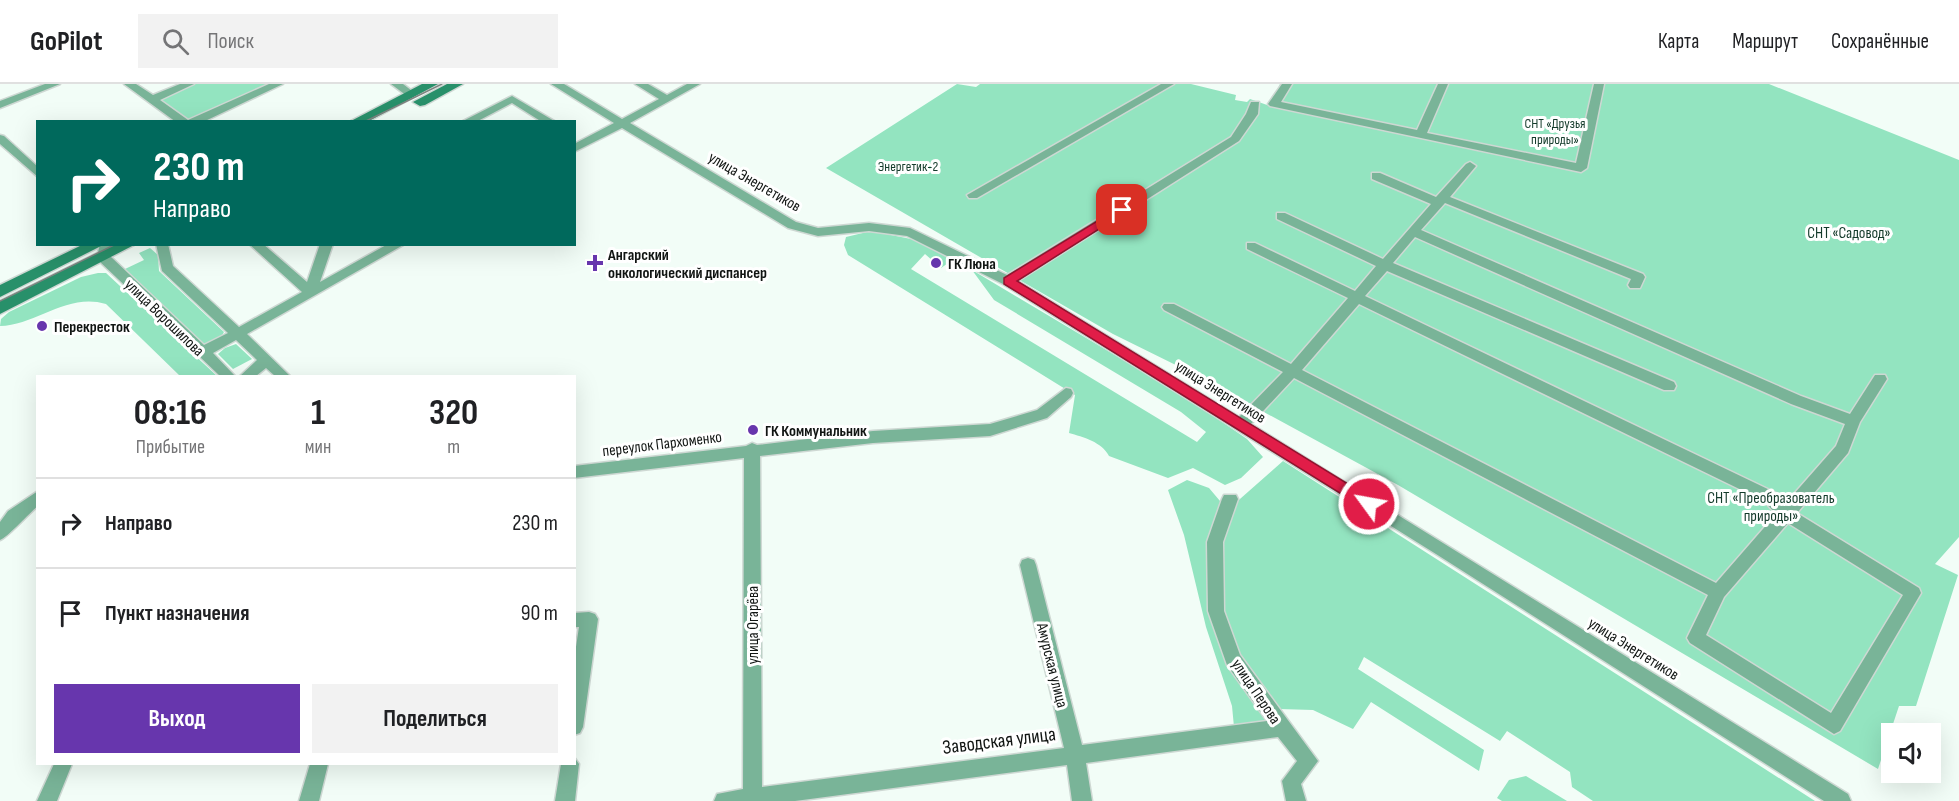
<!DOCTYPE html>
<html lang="ru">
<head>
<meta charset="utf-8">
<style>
  :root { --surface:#fff; --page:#f2f2f2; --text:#202124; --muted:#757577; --line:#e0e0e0; --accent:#6736ad }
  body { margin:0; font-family:"Sofia Sans Condensed",sans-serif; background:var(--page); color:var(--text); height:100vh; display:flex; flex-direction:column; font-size:22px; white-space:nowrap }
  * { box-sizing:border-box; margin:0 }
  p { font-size:20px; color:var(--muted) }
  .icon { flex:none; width:33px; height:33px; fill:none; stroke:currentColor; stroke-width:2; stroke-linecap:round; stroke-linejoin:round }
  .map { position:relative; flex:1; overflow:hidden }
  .sheet { position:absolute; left:36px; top:291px; width:540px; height:390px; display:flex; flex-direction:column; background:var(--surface); border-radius:0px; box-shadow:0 6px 24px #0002 }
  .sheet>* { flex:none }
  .hud { position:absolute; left:36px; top:36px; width:540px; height:126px; border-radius:0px; box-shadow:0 6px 24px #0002; background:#00695c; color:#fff; overflow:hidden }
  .tools { position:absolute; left:1881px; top:639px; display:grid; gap:12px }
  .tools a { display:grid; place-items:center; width:60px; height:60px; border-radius:0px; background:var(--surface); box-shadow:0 6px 24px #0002; font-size:30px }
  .pin { position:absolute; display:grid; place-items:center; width:51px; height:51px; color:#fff; margin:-26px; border-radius:12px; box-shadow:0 3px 9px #0006 }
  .me { position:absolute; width:66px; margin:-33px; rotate:302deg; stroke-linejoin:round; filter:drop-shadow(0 0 4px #0008) }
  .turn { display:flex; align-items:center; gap:21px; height:126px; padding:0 18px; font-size:27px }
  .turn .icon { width:78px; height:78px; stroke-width:2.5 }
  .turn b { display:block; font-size:42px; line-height:51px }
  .eta { display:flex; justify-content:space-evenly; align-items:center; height:102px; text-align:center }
  .eta b { font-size:36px; font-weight:700; line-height:42px }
  .primary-button { display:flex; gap:12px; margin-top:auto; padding:12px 18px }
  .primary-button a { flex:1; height:69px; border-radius:0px; background:var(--accent); color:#fff; font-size:24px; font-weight:700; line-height:69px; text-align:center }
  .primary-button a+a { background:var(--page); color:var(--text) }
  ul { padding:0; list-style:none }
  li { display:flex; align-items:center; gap:18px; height:90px; padding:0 18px; border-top:2px solid var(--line) }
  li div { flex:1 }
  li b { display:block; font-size:22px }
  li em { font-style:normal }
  header { display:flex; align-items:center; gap:36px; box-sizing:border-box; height:84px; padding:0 30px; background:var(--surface); border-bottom:2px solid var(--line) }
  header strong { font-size:28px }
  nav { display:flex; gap:33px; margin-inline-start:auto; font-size:21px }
  .search { width:420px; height:54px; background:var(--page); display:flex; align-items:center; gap:15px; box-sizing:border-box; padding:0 21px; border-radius:0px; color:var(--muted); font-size:22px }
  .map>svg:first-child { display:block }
</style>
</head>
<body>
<header>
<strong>GoPilot</strong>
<div class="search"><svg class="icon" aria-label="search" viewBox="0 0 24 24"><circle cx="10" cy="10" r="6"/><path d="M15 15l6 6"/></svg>Поиск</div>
<nav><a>Карта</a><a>Маршрут</a><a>Сохранённые</a></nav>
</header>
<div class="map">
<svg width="1959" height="717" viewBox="0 0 1959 717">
  <rect width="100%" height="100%" fill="#f2fdf7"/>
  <g fill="#93e4c0">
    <path d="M 189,0 L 278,0 L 193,37 L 184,37 L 152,16 Z"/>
    <path d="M 957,0 L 976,3 L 980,0 L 1191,0 L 1236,11 L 1235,16 L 1247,18 L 1250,15 L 1270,22 L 1280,0 L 1769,0 L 1959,76 L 1959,453 L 1935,480 L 1958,491 L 1916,622 L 1899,622 L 1878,685 L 1398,401 L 1196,291 L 1113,250 L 826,84 Z"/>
    <path d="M 871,147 L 916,156 L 954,175 L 941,184 L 925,170 L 911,185 L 1197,358 L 1206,348 L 1181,328 L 994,216 L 972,186 L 1187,314 L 1247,355 L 1263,373 L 1241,394 L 1225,401 L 1193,384 L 1168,394 L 1109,372 C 1102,358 1083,353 1069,349 L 1075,311 L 848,171 L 844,161 L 846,153 Z"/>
    <path d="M 150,164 L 158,171 L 159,187 L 224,248 L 218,258 L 201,260 L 125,185 L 144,176 L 139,169 Z"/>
    <path d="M 98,189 L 106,189 L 217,292 L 180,292 L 106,220 C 68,208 36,241 0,242 L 1,235 L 9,228 L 81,193 Z"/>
    <path d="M 236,260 L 252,275 L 233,285 L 218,270 L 225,264 Z"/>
    <path d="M 1283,377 L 1815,717 L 1593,717 L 1572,703 L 1570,688 L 1507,647 L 1500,657 L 1364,573 L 1358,585 L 1484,666 L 1479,687 L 1371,618 L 1353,645 L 1313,626 L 1279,625 L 1262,639 L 1234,643 L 1232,622 L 1206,543 L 1184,451 L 1168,406 L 1187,396 L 1209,404 L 1220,417 L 1232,422 Z"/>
    <path d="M 1526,692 L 1567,717 L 1502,717 L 1497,714 L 1509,696 Z"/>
  </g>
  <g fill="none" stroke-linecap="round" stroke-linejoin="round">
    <g stroke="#ced8d3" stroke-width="3">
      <g id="street">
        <path d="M 45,0 L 60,0 L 0,24 L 0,17 Z"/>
        <path d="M 124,0 L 136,0 L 153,11 L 180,0 L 194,0 L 160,16 L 188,36 L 269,0 L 283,0 L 203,38 L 176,38 Z"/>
        <path d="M 391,0 L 403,0 L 416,10 L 407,12 Z"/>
        <path d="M 551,0 L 564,0 L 622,35 L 659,15 L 635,0 L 648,0 L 667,11 L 687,0 L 700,0 L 630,39 L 796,138 L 818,144 L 869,139 L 910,144 L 1007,191 L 1231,53 L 1246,30 L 1251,18 L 1259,18 L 1258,30 L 1239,57 L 1018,197 L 1239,333 L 1283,288 L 1164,226 L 1162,223 L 1164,220 L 1174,220 L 1291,280 L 1348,214 L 1247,165 L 1247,159 L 1255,159 L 1355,207 L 1376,182 L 1277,135 L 1277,129 L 1285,129 L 1383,175 L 1431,120 L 1372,95 L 1372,89 L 1380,89 L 1436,113 L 1466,80 L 1470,78 L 1476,82 L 1450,113 L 1643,190 L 1645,193 L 1640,204 L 1630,204 L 1628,201 L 1631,195 L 1445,119 L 1421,146 L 1801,312 L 1850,330 L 1875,291 L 1885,291 L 1887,295 L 1860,338 L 1848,369 L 1797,429 L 1919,504 L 1921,509 L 1840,647 L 1834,650 L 1690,559 L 1687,554 L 1708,511 L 1294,294 L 1251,340 L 1848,710 L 1851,717 L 1824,717 L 1436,470 L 1003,200 L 907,152 L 869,147 L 818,152 L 788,144 L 622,44 L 574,68 L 574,60 L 614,39 ZM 1415,153 L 1791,320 L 1845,340 L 1836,362 L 1786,419 L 1776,409 L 1365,212 L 1387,187 L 1664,306 L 1674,306 L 1676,302 L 1674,298 L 1393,179 ZM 1359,220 L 1764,417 L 1776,430 L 1716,499 L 1302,286 ZM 1788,439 L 1903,511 L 1831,629 L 1706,551 L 1724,513 Z"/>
        <path d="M 1161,0 L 1174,0 L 977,114 L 969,114 L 967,111 Z"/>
        <path d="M 1282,0 L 1292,0 L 1281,18 L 1417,46 L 1438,0 L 1448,0 L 1427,49 L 1576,79 L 1594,0 L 1604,0 L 1587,84 L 1581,88 L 1270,22 L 1268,20 Z"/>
        <path d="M 512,12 L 556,38 L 542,38 L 512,19 L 476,38 L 461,38 Z"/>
        <path d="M 0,51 L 4,52 L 38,83 L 38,93 L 0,60 Z"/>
        <path d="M 100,160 L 112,160 L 110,172 L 204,261 L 228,249 L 162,187 L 156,160 L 168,160 L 173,182 L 239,243 L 302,208 L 249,160 L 263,160 L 307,198 L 320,160 L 333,160 L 320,198 L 388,160 L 405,160 L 247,250 L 290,292 L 275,292 L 266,284 L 256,292 L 240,292 L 257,276 L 236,256 L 213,269 L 235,292 L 220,292 L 98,176 L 97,173 Z"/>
        <path d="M 1066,304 L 1071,305 L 1073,309 L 1071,313 L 1047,334 L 990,352 L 873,359 L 760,372 L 762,703 L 1064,664 L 1020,481 L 1022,476 L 1028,474 L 1034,476 L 1036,481 L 1082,661 L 1267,637 L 1227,581 L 1208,527 L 1207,458 L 1222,415 L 1224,411 L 1236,411 L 1238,415 L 1223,458 L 1224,527 L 1240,571 L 1318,677 L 1301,700 L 1306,717 L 1286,717 L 1282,697 L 1297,677 L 1278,653 L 1086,679 L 1092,717 L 1072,717 L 1067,681 L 795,717 L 714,717 L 717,710 L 743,705 L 744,374 L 574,394 L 574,382 L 746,362 L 752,359 L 757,361 L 873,347 L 990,340 L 1037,326 Z"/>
        <path d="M 38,407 L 38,422 C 28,430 8,453 0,456 L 0,438 L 8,427 Z"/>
        <path d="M 589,528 L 595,530 L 598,535 L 583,643 L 580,649 L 574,651 L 574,576 L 579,543 L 574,543 L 574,529 Z"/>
        <path d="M 574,673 L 579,680 L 575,717 L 555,717 L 561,680 L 574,680 Z"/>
        <path d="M 54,680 L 72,680 L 57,717 L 37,717 Z"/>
        <path d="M 310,680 L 328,680 L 319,717 L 299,717 Z"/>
      </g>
    </g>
    <g stroke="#ced8d3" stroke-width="3">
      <g id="secondary">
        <path d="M 422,0 L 438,0 L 367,38 L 349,38 Z"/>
        <path d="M 447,0 L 463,0 L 425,21 L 420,22 L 413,18 Z"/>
        <path d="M 84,160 L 105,160 L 0,213 L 0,201 Z"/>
        <path d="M 116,160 L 136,160 L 0,230 L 0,217 Z"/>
      </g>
    </g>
    <use href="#street" fill="#79b498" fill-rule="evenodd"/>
    <use href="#secondary" fill="#28906a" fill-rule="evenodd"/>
    <g stroke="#7d8480" stroke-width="1.5">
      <path d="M 364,38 L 442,0"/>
      <path d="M 0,217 L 116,160"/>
    </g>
  </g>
  <path fill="#e11d48" stroke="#92132f" stroke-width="1.5" d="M 1122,122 L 1127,126 L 1126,128 L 1017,197 L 1374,416 L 1374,424 L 1364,424 L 1004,200 L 1004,194 Z"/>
  <g fill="#6736ad" stroke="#fff" stroke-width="2">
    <path d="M592 170h6v6h6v6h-6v6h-6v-6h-6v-6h6z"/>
    <circle cx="936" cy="179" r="6"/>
    <circle cx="42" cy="242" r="6"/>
    <circle cx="753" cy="346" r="6"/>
  </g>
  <g text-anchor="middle" stroke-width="6" stroke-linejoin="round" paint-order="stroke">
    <g font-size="14" fill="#143b2b" stroke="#fff">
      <text x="1555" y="44">СНТ «Друзья<tspan x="1555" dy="16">природы»</tspan></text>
      <text x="908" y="87">Энергетик-2</text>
    </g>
    <g font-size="16" fill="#111513" stroke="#fff">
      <text transform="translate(755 97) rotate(30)" y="6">улица Энергетиков</text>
      <text transform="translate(165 233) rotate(44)" y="6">улица Ворошилова</text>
      <text transform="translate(1221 307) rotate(32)" y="6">улица Энергетиков</text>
      <text transform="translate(662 359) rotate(-7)" y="6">переулок Пархоменко</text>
      <text transform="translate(752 541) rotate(-90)" y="6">улица Огарёва</text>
      <text transform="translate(1634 564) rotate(32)" y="6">улица Энергетиков</text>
      <text transform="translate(1053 581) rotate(76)" y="6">Амурская улица</text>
      <text transform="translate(1257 607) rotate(56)" y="6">улица Перова</text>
    </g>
    <g font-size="16" fill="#143b2b" stroke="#fff">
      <text x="1849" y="154">СНТ «Садовод»</text>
      <text x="1771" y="419">СНТ «Преобразователь<tspan x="1771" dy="18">природы»</tspan></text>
    </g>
    <g font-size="16" font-weight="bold" fill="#111513" stroke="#fff" text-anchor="start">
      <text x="608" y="176">Ангарский<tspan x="608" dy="18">онкологический диспансер</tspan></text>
      <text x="948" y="185">ГК Люна</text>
      <text x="54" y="248">Перекресток</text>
      <text x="765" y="352">ГК Коммунальник</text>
    </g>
    <g font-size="20" fill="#111513" stroke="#fff">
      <text transform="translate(999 656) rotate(-7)" y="7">Заводская улица</text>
    </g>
  </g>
</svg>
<div class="tools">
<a><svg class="icon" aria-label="sound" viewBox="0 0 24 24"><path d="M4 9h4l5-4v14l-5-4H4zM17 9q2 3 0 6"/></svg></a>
</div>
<div class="pin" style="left:1122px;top:126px;background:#d93025"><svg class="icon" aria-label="arrive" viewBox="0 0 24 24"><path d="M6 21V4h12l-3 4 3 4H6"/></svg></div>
<svg class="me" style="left:1369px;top:420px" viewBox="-20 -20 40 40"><circle r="17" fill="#e11d48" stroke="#fff" stroke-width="3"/><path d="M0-11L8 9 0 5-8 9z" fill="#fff"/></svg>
<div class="hud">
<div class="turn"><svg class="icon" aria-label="right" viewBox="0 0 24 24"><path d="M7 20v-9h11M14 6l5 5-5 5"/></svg><div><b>230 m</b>Направо</div></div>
</div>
<section class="sheet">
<div class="eta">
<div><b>08:16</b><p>Прибытие</p></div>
<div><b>1</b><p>мин</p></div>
<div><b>320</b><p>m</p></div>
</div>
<ul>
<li><svg class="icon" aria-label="right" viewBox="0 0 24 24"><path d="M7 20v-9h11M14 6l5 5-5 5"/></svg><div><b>Направо</b></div><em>230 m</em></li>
<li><svg class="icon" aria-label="arrive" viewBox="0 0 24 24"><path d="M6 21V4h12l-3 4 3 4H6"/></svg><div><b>Пункт назначения</b></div><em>90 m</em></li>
</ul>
<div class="primary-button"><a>Выход</a><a>Поделиться</a></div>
</section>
</div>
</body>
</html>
